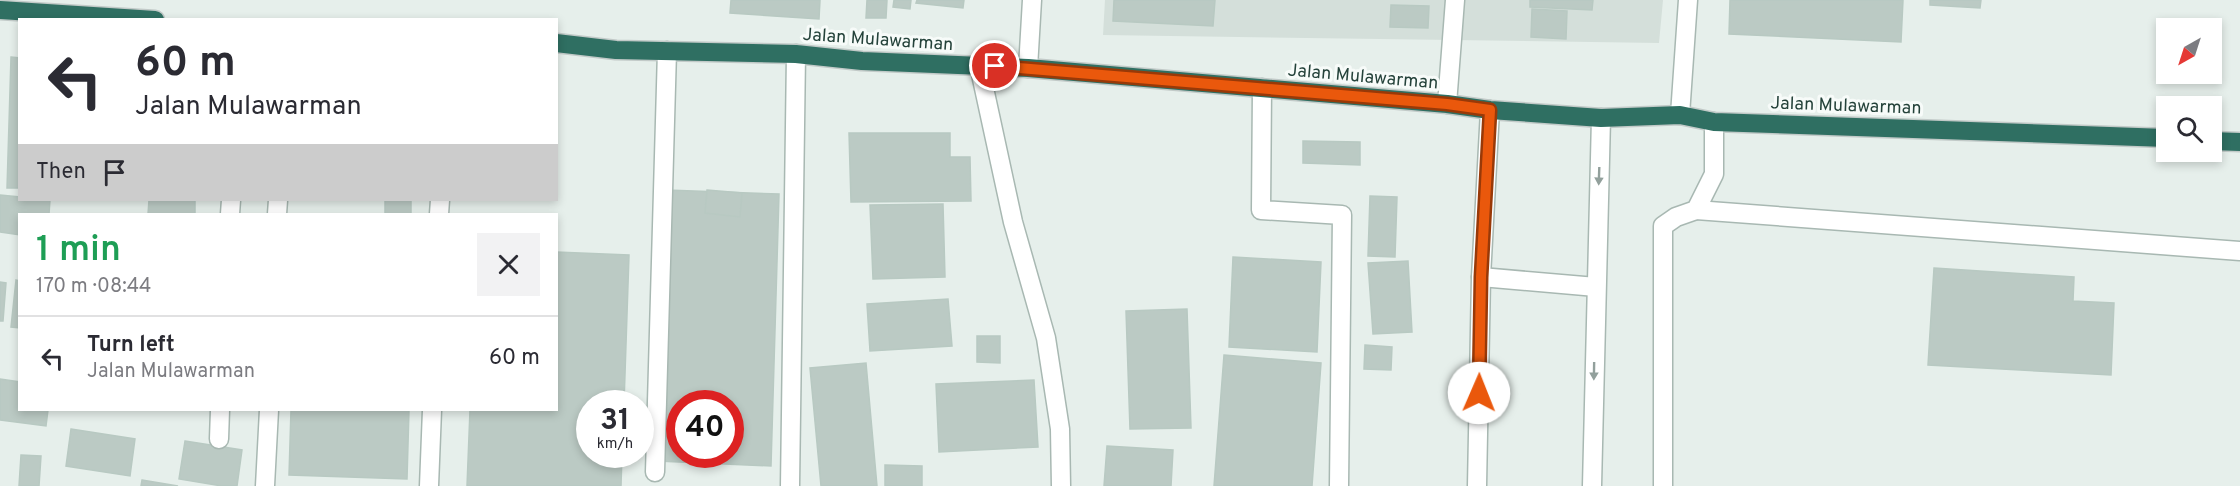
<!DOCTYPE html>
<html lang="en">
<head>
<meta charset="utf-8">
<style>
  :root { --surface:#fff; --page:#f2f2f3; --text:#2b2b33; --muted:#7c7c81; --line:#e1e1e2 }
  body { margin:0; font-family:Overpass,sans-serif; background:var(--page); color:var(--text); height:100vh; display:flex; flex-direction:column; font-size:22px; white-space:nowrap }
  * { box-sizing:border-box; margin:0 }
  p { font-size:20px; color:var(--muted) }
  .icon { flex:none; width:33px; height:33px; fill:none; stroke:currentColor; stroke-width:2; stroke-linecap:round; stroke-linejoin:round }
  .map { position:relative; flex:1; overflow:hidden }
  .sheet { position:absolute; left:18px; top:213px; width:540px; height:198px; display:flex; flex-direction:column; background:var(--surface); border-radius:0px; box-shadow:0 3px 9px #0003 }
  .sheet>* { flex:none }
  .banner { position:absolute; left:18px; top:18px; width:540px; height:183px; border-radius:0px; box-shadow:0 3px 9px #0003; background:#fff; color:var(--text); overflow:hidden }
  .needle { width:39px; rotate:219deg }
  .tools { position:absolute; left:2156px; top:18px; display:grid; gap:12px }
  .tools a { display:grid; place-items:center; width:66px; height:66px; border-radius:0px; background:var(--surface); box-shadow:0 3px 9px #0003; font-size:30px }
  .speed { position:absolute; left:576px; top:390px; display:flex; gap:12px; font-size:30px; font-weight:700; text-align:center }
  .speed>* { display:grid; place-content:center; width:78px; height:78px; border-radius:50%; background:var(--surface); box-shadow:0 3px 9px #0003; line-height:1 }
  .speed small { font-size:15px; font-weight:400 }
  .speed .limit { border:9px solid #d22; background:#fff; color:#111 }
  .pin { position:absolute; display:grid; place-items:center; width:51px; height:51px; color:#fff; margin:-26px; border:3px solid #fff; border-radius:50%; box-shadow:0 2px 6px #0007 }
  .me { position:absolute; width:66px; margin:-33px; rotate:1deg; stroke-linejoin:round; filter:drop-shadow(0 0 4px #0008) }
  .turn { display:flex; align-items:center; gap:21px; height:126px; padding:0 18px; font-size:27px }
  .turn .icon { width:78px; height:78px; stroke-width:2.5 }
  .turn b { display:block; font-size:42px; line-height:51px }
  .then { display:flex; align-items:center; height:57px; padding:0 18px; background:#0003; gap:12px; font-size:22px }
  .round { display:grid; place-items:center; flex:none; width:63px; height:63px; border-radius:0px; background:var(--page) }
  .head { display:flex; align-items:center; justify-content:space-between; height:102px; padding:0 18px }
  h1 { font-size:36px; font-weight:600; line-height:45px; color:#1e9e55 }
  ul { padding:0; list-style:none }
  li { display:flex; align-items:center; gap:18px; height:84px; padding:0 18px; border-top:2px solid var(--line) }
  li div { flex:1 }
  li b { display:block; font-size:22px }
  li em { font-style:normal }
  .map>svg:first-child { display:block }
</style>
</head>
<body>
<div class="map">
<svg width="2240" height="486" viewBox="0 0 2240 486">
  <rect width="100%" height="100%" fill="#e6efeb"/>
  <path fill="#d4dfda" d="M 1105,0 L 1663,0 L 1659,43 L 1103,35 Z"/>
  <g fill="#bbcac4" stroke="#b8c9c2" stroke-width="1.5" fill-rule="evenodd">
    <path d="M 731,0 L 820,0 L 819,19 L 730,13 Z"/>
    <path d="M 867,0 L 887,0 L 886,18 L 866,18 Z"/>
    <path d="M 894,0 L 911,0 L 910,9 L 893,7 Z"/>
    <path d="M 917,0 L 964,0 L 963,8 L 916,3 Z"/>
    <path d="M 1114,0 L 1215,0 L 1213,26 L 1113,21 Z"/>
    <path d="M 1530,0 L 1593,0 L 1592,10 L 1530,7 Z"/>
    <path d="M 1730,0 L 1903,0 L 1901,42 L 1729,34 Z"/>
    <path d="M 1930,0 L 1981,0 L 1980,8 L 1930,5 Z"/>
    <path d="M 1391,5 L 1429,6 L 1428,28 L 1390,27 Z"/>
    <path d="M 1532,9 L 1567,11 L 1566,39 L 1531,37 Z"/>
    <path d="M 11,57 L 20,58 L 20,188 L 7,188 Z"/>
    <path d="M 849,133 L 950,133 L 950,157 L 970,157 L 971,201 L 851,202 Z"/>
    <path d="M 1303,141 L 1360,142 L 1360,165 L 1303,163 Z"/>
    <path d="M 666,190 L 779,194 L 771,466 L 657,461 ZM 680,404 L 730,404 L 730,454 L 680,454 Z"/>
    <path d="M 707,190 L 742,193 L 740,217 L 705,213 Z"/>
    <path d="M 0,195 L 20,197 L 20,200 L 50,200 L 49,214 L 20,214 L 20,235 L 0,232 Z"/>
    <path d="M 1370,196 L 1397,197 L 1395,257 L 1368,256 Z"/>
    <path d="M 149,200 L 195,200 L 195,214 L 148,214 Z"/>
    <rect x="385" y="200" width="26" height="14"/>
    <path d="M 943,204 L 945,277 L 873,279 L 870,205 Z"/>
    <path d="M 556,252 L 629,255 L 624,404 L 590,404 L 590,454 L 622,454 L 621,486 L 467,486 L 470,410 L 556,410 Z"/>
    <path d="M 1233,257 L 1321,262 L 1317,352 L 1229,347 Z"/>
    <path d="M 1408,261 L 1412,332 L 1373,334 L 1368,263 Z"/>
    <path d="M 1934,268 L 2074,277 L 2073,301 L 2114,303 L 2111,375 L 1928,365 Z"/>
    <path d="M 16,280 L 20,281 L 20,328 L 11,327 Z"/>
    <path d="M 0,282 L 6,283 L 3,321 L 0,321 Z"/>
    <path d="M 948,299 L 952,346 L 870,351 L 867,304 Z"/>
    <path d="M 1187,309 L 1191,428 L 1130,429 L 1126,311 Z"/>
    <path d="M 977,336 L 1000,336 L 1000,363 L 977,362 Z"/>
    <path d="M 1365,345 L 1392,347 L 1391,370 L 1364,369 Z"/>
    <path d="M 1224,355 L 1321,363 L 1312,486 L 1214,486 Z"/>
    <path d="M 866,363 L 877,486 L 821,486 L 810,368 Z"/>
    <path d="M 0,379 L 20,382 L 20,410 L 48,410 L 46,426 L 0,420 Z"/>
    <path d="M 1034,380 L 1038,447 L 939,452 L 936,384 Z"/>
    <path d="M 291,410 L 409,410 L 407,479 L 289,475 Z"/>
    <path d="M 71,429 L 135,439 L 130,476 L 66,466 Z"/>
    <path d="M 185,441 L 242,450 L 237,486 L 222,486 L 179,479 Z"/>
    <path d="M 1107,446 L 1173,450 L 1171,486 L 1104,486 Z"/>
    <path d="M 21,455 L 41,456 L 39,486 L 19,486 Z"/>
    <path d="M 885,465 L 922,466 L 922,486 L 885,486 Z"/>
    <path d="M 142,480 L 178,486 L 141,486 Z"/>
  </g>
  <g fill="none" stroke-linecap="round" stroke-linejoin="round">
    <g stroke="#a8b8b2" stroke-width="21">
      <g id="minor">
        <path d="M 979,65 L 1013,222 L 1046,338 L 1060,429 L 1061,486"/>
        <path d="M 1028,68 L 1032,0"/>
        <path d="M 1262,88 L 1261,210 L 1342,215 L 1339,486"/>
        <path d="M 1447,104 L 1455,0"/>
        <path d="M 1680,115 L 1688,0"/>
        <path d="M 1696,210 L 2240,251"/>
        <path d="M 230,214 L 231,200"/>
        <path d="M 277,214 L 278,200"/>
        <path d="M 439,214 L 440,200"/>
        <path d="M 1481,277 L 1596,287"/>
        <path d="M 219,439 L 220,410"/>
        <path d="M 655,472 L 667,51"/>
        <path d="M 265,486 L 269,410"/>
        <path d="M 429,486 L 432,410"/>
        <path d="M 790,486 L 796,54"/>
        <path d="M 1477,486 L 1481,277 L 1490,110"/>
        <path d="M 1592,486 L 1601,118"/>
        <path d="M 1663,486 L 1663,226 L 1676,217 L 1696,210 L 1714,174 L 1714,122"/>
      </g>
    </g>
    <g stroke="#c2cac8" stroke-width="21">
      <g id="highway">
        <path d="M 0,10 L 155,20"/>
        <path d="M 556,43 L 616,50 L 796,54 L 862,61 L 1028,68 L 1447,104 L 1490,110 L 1601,118 L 1680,115 L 1714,122 L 2166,138"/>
        <path d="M 2211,141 L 2240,142"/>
      </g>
    </g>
    <use href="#minor" stroke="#fff" stroke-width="18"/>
    <use href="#highway" stroke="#2f6f62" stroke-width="18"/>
  </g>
  <defs><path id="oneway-solid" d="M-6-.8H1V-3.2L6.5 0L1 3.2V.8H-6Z" transform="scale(1.5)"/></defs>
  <g fill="#92a09c">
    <use href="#oneway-solid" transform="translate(1599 176) rotate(92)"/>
    <use href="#oneway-solid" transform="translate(1594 371) rotate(91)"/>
  </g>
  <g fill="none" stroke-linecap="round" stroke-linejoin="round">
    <g stroke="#983908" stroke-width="15">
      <path id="route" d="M 995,66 L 1447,104 L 1490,110 L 1481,277 L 1479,393"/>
    </g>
    <use href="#route" stroke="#ea580c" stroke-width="10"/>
  </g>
  <g text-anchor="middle" stroke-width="6" stroke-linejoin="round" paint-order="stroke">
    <g font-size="18" fill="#24423a" stroke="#f7fbf9">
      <text transform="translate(878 39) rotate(4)" y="6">Jalan Mulawarman</text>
      <text transform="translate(1363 76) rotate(5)" y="6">Jalan Mulawarman</text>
      <text transform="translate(1846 105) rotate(2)" y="6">Jalan Mulawarman</text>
    </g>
  </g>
</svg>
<div class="tools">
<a><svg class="needle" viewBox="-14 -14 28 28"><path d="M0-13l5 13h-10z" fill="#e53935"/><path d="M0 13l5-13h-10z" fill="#7c7c81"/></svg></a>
<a><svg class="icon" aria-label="search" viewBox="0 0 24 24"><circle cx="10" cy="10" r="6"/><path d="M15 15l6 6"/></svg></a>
</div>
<div class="speed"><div>31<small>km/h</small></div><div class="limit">40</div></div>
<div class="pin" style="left:995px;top:66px;background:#d93025"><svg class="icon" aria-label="arrive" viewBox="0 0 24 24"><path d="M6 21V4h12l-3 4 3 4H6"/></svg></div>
<svg class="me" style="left:1479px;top:393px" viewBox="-20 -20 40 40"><circle r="19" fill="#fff"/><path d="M0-13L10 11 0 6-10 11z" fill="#ea580c"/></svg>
<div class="banner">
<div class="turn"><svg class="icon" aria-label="left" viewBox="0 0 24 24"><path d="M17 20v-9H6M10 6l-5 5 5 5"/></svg><div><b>60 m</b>Jalan Mulawarman</div></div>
<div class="then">Then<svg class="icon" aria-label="arrive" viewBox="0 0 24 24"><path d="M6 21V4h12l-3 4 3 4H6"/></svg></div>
</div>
<section class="sheet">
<div class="head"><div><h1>1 min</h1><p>170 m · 08:44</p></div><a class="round"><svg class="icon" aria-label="close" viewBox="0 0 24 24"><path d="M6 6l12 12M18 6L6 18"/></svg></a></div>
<ul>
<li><svg class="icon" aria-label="left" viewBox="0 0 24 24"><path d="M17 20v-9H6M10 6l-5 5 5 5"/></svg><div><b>Turn left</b><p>Jalan Mulawarman</p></div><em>60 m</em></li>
</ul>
</section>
</div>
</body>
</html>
